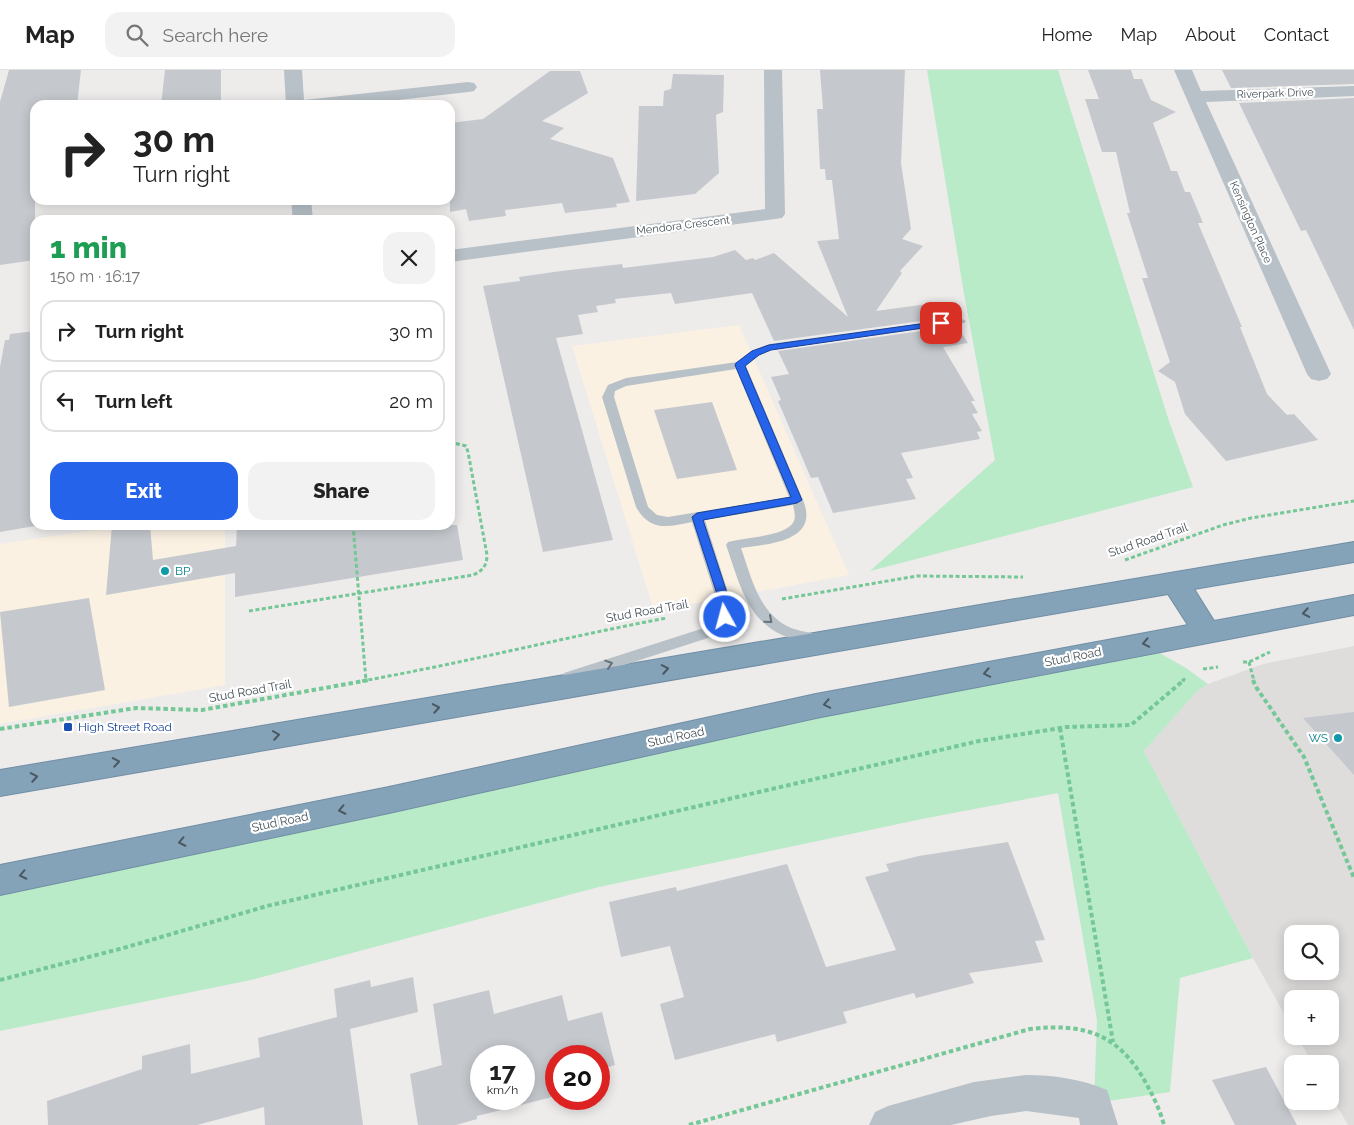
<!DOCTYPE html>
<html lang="en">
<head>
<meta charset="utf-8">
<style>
  :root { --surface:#fff; --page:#f2f2f2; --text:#222; --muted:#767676; --line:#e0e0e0; --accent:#2563eb }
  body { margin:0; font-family:Raleway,sans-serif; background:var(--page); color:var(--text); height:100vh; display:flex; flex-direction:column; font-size:19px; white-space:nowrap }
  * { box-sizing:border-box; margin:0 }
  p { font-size:16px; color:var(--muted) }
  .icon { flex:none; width:28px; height:28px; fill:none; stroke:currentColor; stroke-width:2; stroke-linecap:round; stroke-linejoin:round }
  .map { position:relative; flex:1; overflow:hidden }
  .side { position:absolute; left:30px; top:145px; width:425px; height:315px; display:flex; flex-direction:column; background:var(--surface); border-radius:15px; box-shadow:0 2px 12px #0003 }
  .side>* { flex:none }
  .hud { position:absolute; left:30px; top:30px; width:425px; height:105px; border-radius:15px; box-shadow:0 2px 12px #0003; background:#fff; color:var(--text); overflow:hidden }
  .controls { position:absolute; left:1284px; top:855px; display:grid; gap:10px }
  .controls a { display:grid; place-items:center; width:55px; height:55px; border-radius:10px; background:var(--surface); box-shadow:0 2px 12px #0003; font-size:25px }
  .speed { position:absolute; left:470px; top:975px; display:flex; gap:10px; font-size:25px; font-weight:700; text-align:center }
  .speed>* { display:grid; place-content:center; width:65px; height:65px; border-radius:50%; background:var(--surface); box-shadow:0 2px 12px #0003; line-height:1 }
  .speed small { font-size:12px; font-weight:400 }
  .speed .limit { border:8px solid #d22; background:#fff; color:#111 }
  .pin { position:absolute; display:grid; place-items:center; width:42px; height:42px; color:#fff; margin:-21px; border-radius:10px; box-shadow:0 2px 8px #0006 }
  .me { position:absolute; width:55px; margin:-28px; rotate:353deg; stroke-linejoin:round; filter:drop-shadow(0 0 4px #0008) }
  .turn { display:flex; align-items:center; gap:18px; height:105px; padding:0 20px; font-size:22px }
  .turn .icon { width:65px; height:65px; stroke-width:2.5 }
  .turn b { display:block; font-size:35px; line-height:42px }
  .round { display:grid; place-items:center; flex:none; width:52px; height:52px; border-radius:15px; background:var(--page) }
  .summary { display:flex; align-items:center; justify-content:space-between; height:85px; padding:0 20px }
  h1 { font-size:30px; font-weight:800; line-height:38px; color:#1e9e55 }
  .button { display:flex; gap:10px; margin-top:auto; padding:10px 20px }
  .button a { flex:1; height:58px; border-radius:15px; background:var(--accent); color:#fff; font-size:20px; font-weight:800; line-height:58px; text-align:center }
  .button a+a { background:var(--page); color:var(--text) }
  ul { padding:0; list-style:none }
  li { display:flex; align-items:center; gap:15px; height:62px; margin:0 10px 8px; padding:0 10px; border:2px solid var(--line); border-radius:15px }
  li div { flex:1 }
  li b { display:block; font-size:19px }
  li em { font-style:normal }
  header { display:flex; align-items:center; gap:30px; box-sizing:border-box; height:70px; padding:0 25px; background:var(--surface); border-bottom:1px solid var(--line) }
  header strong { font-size:24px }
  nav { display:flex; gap:28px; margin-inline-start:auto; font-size:18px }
  .search { width:350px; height:45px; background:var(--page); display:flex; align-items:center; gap:12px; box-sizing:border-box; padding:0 18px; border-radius:15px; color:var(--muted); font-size:19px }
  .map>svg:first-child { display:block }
</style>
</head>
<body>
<header>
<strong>Map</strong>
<div class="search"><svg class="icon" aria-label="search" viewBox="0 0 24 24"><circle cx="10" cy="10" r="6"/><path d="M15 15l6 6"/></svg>Search here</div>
<nav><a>Home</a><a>Map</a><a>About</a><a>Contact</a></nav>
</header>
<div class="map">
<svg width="1354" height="1055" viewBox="0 0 1354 1055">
  <rect width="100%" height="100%" fill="#eeebeb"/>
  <g fill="#faf1e3">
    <path d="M 739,255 L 849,505 L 654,541 L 572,276 Z"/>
    <path d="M 129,455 L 225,455 L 225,615 L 0,654 L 0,474 Z"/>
  </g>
  <path fill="#dfdcdc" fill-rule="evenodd" d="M 1354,576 L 1354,1055 L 1348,1055 L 1330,1024 L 1330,994 L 1313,994 L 1297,966 L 1330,966 L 1330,929 L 1292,929 L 1292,958 L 1253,888 L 1144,681 L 1198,619 L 1208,614 L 1263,594 ZM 1292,864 L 1330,864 L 1330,901 L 1292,901 Z"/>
  <g fill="#baebc8">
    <path d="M 927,0 L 1058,0 L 1169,351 L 1193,417 L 870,501 L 995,390 L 964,224 Z"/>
    <path d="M 1142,573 L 1186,598 L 1208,614 L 1198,620 L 1144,681 L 1253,888 L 1180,908 L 1170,1022 L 1094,1033 L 1097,950 L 1058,723 L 922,749 L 599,817 L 251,910 L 0,961 L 0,809 Z"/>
  </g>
  <g fill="#c5c9ce" fill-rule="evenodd">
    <path d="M 9,0 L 81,0 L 77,35 L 35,35 L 35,190 L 0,195 L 0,32 Z"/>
    <path d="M 165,0 L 221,0 L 221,35 L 161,35 Z"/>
    <path d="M 820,0 L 905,0 L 901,93 L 911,159 L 902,169 L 923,176 L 900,201 L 902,203 L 876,241 L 942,232 L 951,247 L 774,271 L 752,223 L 675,234 L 671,223 L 615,229 L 616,233 L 596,236 L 598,242 L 578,245 L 583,264 L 556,268 L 613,470 L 543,482 L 483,216 L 520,211 L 519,207 L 561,201 L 622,194 L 623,198 L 713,187 L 735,180 L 746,190 L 753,188 L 755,190 L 774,183 L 848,247 L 817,171 L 839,169 L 832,110 L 826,110 L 825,99 L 820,99 L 817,39 L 823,39 Z"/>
    <path d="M 1088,0 L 1131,0 L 1134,9 L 1142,9 L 1151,30 L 1176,42 L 1153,53 L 1171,101 L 1177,101 L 1185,122 L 1190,122 L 1203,153 L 1198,153 L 1242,257 L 1240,257 L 1267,324 L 1287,345 L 1294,344 L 1318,370 L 1226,391 L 1185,344 L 1175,312 L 1158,301 L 1170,292 L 1142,208 L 1148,208 L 1127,143 L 1130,143 L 1116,82 L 1102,82 L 1085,29 L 1099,29 Z"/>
    <path d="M 1222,0 L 1354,0 L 1354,14 L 1231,18 Z"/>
    <path d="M 550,1 L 580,1 L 588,23 L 542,51 L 564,58 L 550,69 L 613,88 L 630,132 L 616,134 L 617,137 L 565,143 L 562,133 L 505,140 L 506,146 L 469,151 L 466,139 L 450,142 L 450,53 L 483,49 Z"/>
    <path d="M 673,4 L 724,5 L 723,42 L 716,45 L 719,103 L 695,124 L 636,131 L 639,36 L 663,36 L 664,21 L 671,19 Z"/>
    <path d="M 1354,28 L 1354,260 L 1306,160 L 1301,161 L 1239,33 Z"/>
    <path d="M 957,256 L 968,273 L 943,277 L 975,331 L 971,331 L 978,343 L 972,344 L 982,361 L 977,362 L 980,369 L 901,383 L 913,408 L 906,409 L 916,429 L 833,443 L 818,407 L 811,408 L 778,331 L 781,330 L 771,307 L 789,304 L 778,281 Z"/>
    <path d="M 35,261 L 35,456 L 0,462 L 0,297 L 5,270 L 9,270 L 10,264 Z"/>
    <path d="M 712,332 L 737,400 L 677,409 L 654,340 Z"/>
    <path d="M 112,455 L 150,455 L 153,490 L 236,476 L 237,455 L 457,455 L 463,490 L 235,527 L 235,503 L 106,525 Z"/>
    <path d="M 89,528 L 105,620 L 9,637 L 0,542 Z"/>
    <path d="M 1354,642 L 1354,705 L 1303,648 Z"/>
    <path d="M 1008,772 L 1045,870 L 1035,871 L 1043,892 L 969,903 L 974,913 L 916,928 L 914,923 L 843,942 L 847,953 L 777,972 L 775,964 L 675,990 L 660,934 L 684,927 L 670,876 L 621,887 L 609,832 L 676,817 L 677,821 L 787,794 L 826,897 L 896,880 L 865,807 L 889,801 L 886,794 L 919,786 Z"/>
    <path d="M 413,907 L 418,942 L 350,959 L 363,1055 L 265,1055 L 264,1037 L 197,1055 L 48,1055 L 47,1031 L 142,999 L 142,986 L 190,974 L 191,1004 L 260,987 L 258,968 L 337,947 L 334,919 L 370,910 L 371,917 Z"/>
    <path d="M 489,920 L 494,944 L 562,925 L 568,951 L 602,942 L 615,995 L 599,1000 L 599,986 L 556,986 L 556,1026 L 477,1046 L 477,1049 L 456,1055 L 418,1055 L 410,1004 L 442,995 L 433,934 ZM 481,986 L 524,986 L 524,1029 L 481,1029 Z"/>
    <path d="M 1266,997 L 1297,1055 L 1235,1055 L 1212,1010 Z"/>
  </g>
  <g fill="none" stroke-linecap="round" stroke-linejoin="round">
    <g stroke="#708ea4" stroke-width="2">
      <path id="highway" d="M 1354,472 L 1354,492 L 1194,519 L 1214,551 L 1354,525 L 1354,545 L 816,648 L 389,743 L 0,825 L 0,795 L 389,717 L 816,624 L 1188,555 L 1168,524 L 0,726 L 0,700 Z"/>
    </g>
    <g stroke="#74c796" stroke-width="3" stroke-dasharray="4 2.5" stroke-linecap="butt">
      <path d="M 353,455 L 366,611"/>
      <path d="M 1125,490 L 1223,455 L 1251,448 L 1354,431"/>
      <path d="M 782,529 L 917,506 L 1023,507"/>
      <path d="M 249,541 L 473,505 C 482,501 487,496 487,485 L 468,382 L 466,376 L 450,372"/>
      <path d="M 1243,592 L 1249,592 L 1270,582"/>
      <path d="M 1249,592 L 1254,611"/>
      <path d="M 1203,599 L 1218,597"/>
      <path d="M 362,611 C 464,593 565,567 667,548"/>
      <path d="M 1182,611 L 1186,608"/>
    </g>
    <g stroke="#74c796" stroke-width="4" stroke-dasharray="4.5 3" stroke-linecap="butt">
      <path d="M 1253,610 L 1256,617 L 1304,687 L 1354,808"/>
      <path d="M 1060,658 L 1113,972"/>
      <path d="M 0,659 L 136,638 L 202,640 L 369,610"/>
      <path d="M 0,910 L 127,877 L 267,836 L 979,671 L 1067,657 L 1131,655 L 1184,610"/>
      <path d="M 689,1055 L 1030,959 C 1084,953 1118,963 1146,1013 C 1153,1026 1160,1040 1164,1055"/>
    </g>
    <path fill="#b7c1c7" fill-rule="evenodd" d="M 960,248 L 966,251 L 964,253 L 771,280 L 759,285 L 746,296 L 803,430 C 820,471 769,474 741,478 C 751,506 758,541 787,556 C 798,562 812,562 824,566 L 826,570 L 824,574 C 816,576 806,573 797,570 C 748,558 741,517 726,475 L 728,472 C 744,467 787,467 794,451 C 796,446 794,440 793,435 L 705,450 L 733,538 C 731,551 725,560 714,566 L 569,613 L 564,611 L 562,607 L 564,603 L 704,558 C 713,553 718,548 719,538 L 692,452 C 668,457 650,462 636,437 L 602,327 L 608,315 L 626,308 L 737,292 L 751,281 L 769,274 ZM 736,299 L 789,427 L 668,447 L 657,445 L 648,437 L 614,327 L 615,321 L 626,316 Z"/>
    <g fill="#b7c1c7" fill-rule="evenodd">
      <path d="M 284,0 L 302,0 L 304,30 L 468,12 L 474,13 L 477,17 L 474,21 L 468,22 L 355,35 L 286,35 Z"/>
      <path d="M 764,0 L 782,0 L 785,144 L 782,148 L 450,192 L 450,180 L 765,139 Z"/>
      <path d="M 1174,0 L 1192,0 L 1201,21 L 1354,16 L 1354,26 L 1206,32 L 1331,304 L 1327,309 L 1319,311 L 1311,309 L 1307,304 Z"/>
      <path d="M 291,130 L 311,130 L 313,150 L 293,150 Z"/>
      <path d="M 1026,1005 C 1053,1005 1082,1009 1107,1020 L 1118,1055 L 1080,1055 L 1079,1048 L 1026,1041 L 991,1046 L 951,1055 L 869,1055 L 875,1042 L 888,1036 L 974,1012 Z"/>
    </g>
    <use href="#highway" fill="#84a3b9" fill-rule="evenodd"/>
  </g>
  <defs><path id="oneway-chevron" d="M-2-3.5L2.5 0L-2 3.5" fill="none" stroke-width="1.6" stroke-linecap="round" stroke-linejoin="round" transform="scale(1.25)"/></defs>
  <g stroke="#4b5861">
    <use href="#oneway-chevron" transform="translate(1306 543) rotate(170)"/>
    <use href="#oneway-chevron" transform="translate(1146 573) rotate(169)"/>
    <use href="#oneway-chevron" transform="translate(665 599) rotate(-10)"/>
    <use href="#oneway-chevron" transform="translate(987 603) rotate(169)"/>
    <use href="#oneway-chevron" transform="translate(827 634) rotate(169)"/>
    <use href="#oneway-chevron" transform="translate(436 638) rotate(-10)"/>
    <use href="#oneway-chevron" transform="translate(276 665) rotate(-9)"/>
    <use href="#oneway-chevron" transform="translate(116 692) rotate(-10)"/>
    <use href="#oneway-chevron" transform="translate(34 707) rotate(-10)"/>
    <use href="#oneway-chevron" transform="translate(342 740) rotate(168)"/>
    <use href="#oneway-chevron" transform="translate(182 772) rotate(168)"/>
    <use href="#oneway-chevron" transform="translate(23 805) rotate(168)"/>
  </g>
  <g stroke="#677279">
    <use href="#oneway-chevron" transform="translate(769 550) rotate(41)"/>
    <use href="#oneway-chevron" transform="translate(609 594) rotate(-18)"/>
  </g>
  <path fill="#2563eb" stroke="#184099" d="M 941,251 L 945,253 L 944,255 L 771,280 L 759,285 L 745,296 L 802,430 L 797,433 L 703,450 L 732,538 L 729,550 L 721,550 L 717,524 L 692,447 L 697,443 L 791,427 L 735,295 L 736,293 L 752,281 L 769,275 Z"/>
  <g fill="#0f9aa8" stroke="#fff" stroke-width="2">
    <circle cx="165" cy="501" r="5"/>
    <circle cx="1338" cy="668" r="5"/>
  </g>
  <rect fill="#1a4fb4" stroke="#fff" stroke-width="2" x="63" y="652" width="10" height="10" rx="2.5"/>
  <g text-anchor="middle" stroke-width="4.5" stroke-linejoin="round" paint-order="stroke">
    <g font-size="11" fill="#455057" stroke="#fff">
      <text transform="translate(1275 23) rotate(-2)" y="4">Riverpark Drive</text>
      <text transform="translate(1251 152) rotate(66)" y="4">Kensington Place</text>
      <text transform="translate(683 155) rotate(-7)" y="4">Mendora Crescent</text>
    </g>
    <g font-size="12" fill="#455057" stroke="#fff">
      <text transform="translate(1148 470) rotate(-19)" y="4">Stud Road Trail</text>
      <text transform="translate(647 541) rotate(-10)" y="4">Stud Road Trail</text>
      <text transform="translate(1073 587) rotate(-11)" y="4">Stud Road</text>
      <text transform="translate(250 621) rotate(-10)" y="4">Stud Road Trail</text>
      <text transform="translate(676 667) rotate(-12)" y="4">Stud Road</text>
      <text transform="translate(280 752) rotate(-12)" y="4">Stud Road</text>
    </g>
    <g font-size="12" fill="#0d838f" stroke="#fff" text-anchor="start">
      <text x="175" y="505">BP</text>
      <text x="1328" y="672" text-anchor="end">WS</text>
    </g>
    <g font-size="12" fill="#164399" stroke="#fff" text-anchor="start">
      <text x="78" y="661">High Street Road</text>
    </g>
  </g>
</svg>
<div class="controls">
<a><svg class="icon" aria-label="search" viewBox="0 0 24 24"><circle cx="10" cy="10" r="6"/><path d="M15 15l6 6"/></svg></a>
<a>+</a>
<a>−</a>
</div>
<div class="speed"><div>17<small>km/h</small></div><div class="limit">20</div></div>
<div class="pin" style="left:941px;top:253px;background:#d93025"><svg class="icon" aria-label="arrive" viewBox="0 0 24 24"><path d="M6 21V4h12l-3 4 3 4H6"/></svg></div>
<svg class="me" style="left:725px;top:547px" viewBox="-20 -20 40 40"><circle r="17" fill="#2563eb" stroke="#fff" stroke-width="3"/><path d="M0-11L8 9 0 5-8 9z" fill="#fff"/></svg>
<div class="hud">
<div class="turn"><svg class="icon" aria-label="right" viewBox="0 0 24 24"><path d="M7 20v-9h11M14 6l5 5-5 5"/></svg><div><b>30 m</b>Turn right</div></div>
</div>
<section class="side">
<div class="summary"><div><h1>1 min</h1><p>150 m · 16:17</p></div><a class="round"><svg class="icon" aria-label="close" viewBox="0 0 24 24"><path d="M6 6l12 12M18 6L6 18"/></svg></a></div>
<ul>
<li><svg class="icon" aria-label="right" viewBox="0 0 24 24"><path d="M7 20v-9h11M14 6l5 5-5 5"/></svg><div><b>Turn right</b></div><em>30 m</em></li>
<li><svg class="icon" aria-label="left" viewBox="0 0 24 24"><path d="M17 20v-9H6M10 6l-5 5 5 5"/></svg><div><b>Turn left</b></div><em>20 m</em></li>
</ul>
<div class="button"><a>Exit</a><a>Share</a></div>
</section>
</div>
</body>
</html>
